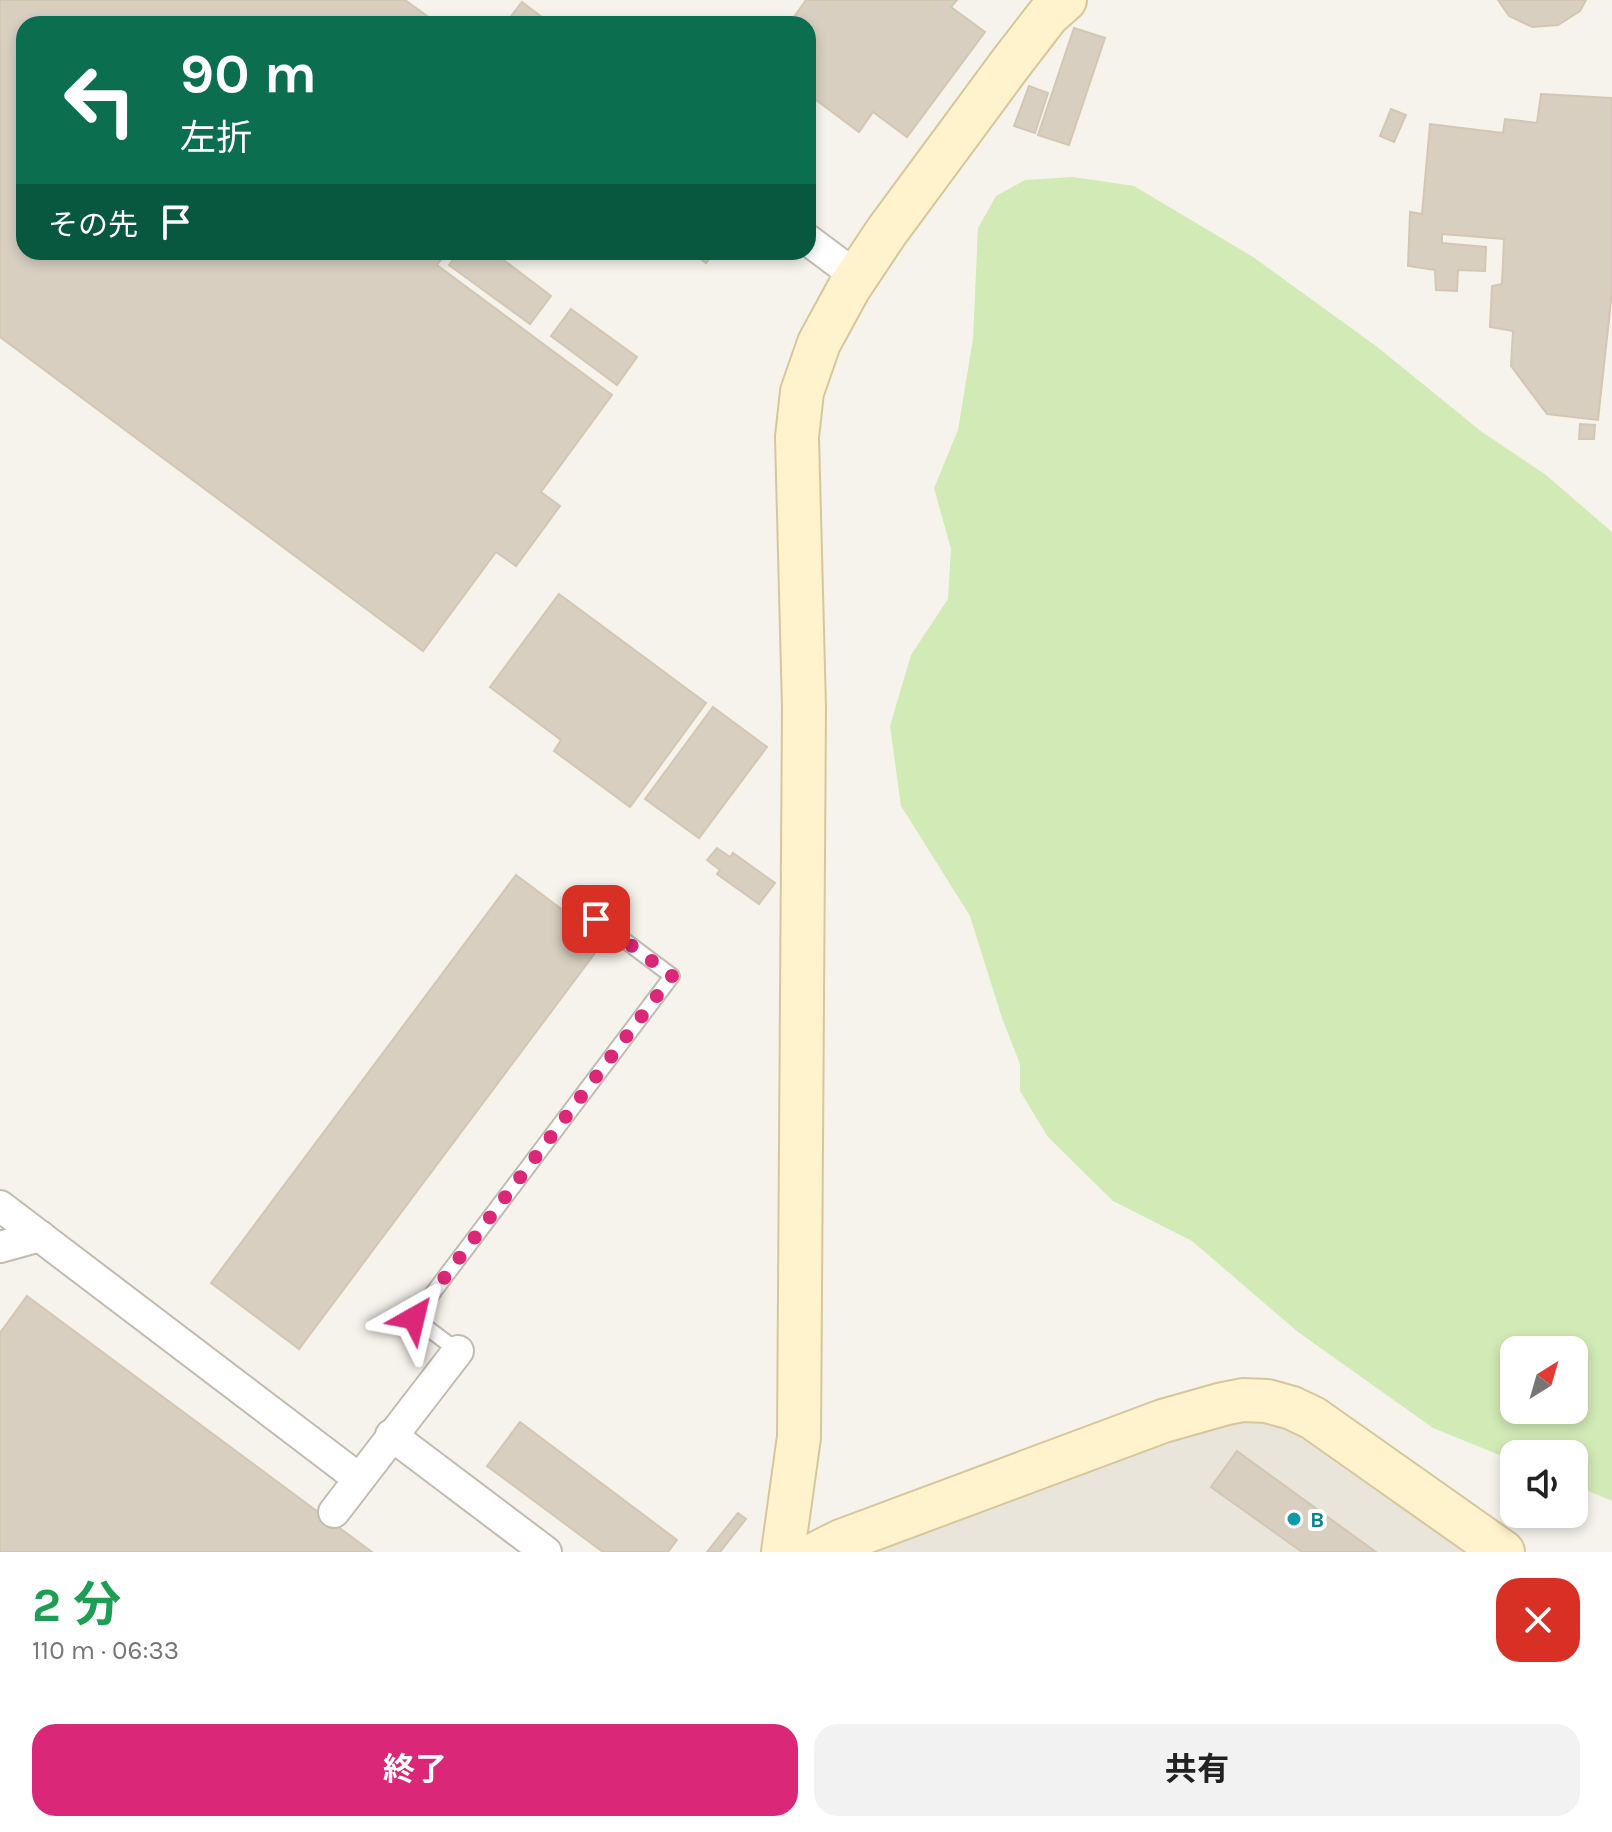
<!DOCTYPE html>
<html lang="ja">
<head>
<meta charset="utf-8">
<style>
  :root { --surface:#fff; --page:#f2f2f2; --text:#222; --muted:#767676; --accent:#db2777 }
  body { margin:0; font-family:Karla,"Noto Sans JP",sans-serif; background:var(--page); color:var(--text); height:100vh; display:flex; flex-direction:column; font-size:30px; white-space:nowrap }
  * { box-sizing:border-box; margin:0 }
  p { font-size:26px; color:var(--muted) }
  .icon { flex:none; width:44px; height:44px; fill:none; stroke:currentColor; stroke-width:2; stroke-linecap:round; stroke-linejoin:round }
  .map { position:relative; height:1552px; overflow:hidden }
  .drawer { display:flex; flex-direction:column; background:var(--surface); flex:1 }
  .drawer>* { flex:none }
  .top-card { position:absolute; left:16px; top:16px; width:800px; height:244px; border-radius:24px; box-shadow:0 4px 12px #0003; background:#0b6e4f; color:#fff; overflow:hidden }
  .needle { width:52px; rotate:37deg }
  .controls { position:absolute; left:1500px; top:1336px; display:grid; gap:16px }
  .controls a { display:grid; place-items:center; width:88px; height:88px; border-radius:16px; background:var(--surface); box-shadow:0 4px 12px #0003; font-size:40px }
  .pin { position:absolute; display:grid; place-items:center; width:68px; height:68px; color:#fff; margin:-34px; border-radius:16px; box-shadow:0 4px 12px #0006 }
  .me { position:absolute; width:88px; margin:-44px; rotate:37deg; stroke-linejoin:round; filter:drop-shadow(0 0 6px #0008) }
  .turn { display:flex; align-items:center; gap:28px; height:168px; padding:0 32px; font-size:36px }
  .turn .icon { width:104px; height:104px; stroke-width:2.5 }
  .turn b { display:block; font-size:56px; line-height:68px }
  .then { display:flex; align-items:center; height:76px; padding:0 32px; background:#0003; gap:16px; font-size:30px }
  .round { display:grid; place-items:center; flex:none; width:84px; height:84px; border-radius:24px; background:var(--page) }
  .overview { display:flex; align-items:center; justify-content:space-between; height:136px; padding:0 32px }
  h1 { font-size:48px; font-weight:700; line-height:60px; color:#1e9e55 }
  .button { display:flex; gap:16px; margin-top:auto; padding:16px 32px }
  .button a { flex:1; height:92px; border-radius:24px; background:var(--accent); color:#fff; font-size:32px; font-weight:700; line-height:92px; text-align:center }
  .button a+a { background:var(--page); color:var(--text) }
  .map>svg:first-child { display:block }
</style>
</head>
<body>
<div class="map">
<svg width="1612" height="1552" viewBox="0 0 1612 1552">
  <rect width="100%" height="100%" fill="#f6f3ec"/>
  <path fill="#eae5da" d="M 1243,1400 L 1503,1552 L 832,1552 Z"/>
  <path fill="#d2eab5" fill-rule="evenodd" d="M 1073,177 L 1134,186 L 1253,257 L 1376,346 L 1482,432 L 1546,475 L 1612,532 L 1612,1501 L 1574,1485 L 1574,1454 L 1514,1454 L 1514,1461 L 1433,1428 L 1298,1332 L 1192,1241 L 1113,1201 L 1048,1137 L 1020,1091 L 1020,1064 L 1002,1018 L 970,916 L 901,806 L 890,726 L 911,655 L 948,599 L 951,549 L 934,488 L 958,430 L 973,339 L 978,228 L 996,196 L 1025,180 ZM 1514,1350 L 1574,1350 L 1574,1410 L 1514,1410 Z"/>
  <g fill="#d8cfc1" stroke="#d3c7b4" stroke-width="2">
    <path d="M 0,0 L 405,0 L 438,24 L 24,24 L 24,252 L 447,252 L 437,265 L 612,395 L 541,492 L 560,506 L 516,566 L 496,552 L 423,651 L 0,337 Z"/>
    <path d="M 806,0 L 957,0 L 951,7 L 985,32 L 907,137 L 873,112 L 859,132 L 808,94 L 808,24 L 789,24 Z"/>
    <path d="M 1498,0 L 1586,0 L 1580,11 L 1558,25 L 1532,27 L 1509,16 Z"/>
    <path d="M 522,2 L 551,24 L 505,24 Z"/>
    <path d="M 1074,28 L 1105,38 L 1069,145 L 1038,135 Z"/>
    <path d="M 1029,86 L 1048,93 L 1035,133 L 1014,126 Z"/>
    <path d="M 1541,94 L 1612,98 L 1612,292 L 1598,420 L 1547,414 L 1511,366 L 1513,331 L 1490,327 L 1492,286 L 1502,284 L 1504,239 L 1442,234 L 1442,243 L 1486,247 L 1485,271 L 1458,270 L 1457,291 L 1436,290 L 1435,270 L 1408,266 L 1410,212 L 1422,214 L 1430,124 L 1503,133 L 1505,119 L 1537,123 Z"/>
    <path d="M 1391,109 L 1406,115 L 1394,142 L 1380,136 Z"/>
    <path d="M 459,252 L 493,252 L 551,296 L 530,324 L 449,265 Z"/>
    <path d="M 691,252 L 714,252 L 706,263 Z"/>
    <path d="M 571,309 L 637,357 L 617,385 L 551,336 Z"/>
    <path d="M 1580,424 L 1595,425 L 1594,439 L 1579,439 Z"/>
    <path d="M 559,594 L 706,703 L 630,807 L 554,751 L 561,740 L 490,687 Z"/>
    <path d="M 713,707 L 767,747 L 699,838 L 645,799 Z"/>
    <path d="M 717,848 L 730,857 L 733,853 L 775,883 L 759,904 L 717,874 L 720,870 L 707,860 Z"/>
    <path d="M 516,875 L 604,941 L 299,1349 L 211,1283 Z"/>
    <path d="M 27,1296 L 372,1552 L 0,1552 L 0,1333 Z"/>
    <path d="M 520,1422 L 677,1540 L 668,1552 L 603,1552 L 487,1466 Z"/>
    <path d="M 1237,1451 L 1376,1552 L 1302,1552 L 1211,1487 Z"/>
    <path d="M 738,1513 L 746,1519 L 720,1552 L 707,1552 Z"/>
  </g>
  <g fill="none" stroke-linecap="round" stroke-linejoin="round">
    <g stroke="#c2bbae" stroke-width="18">
      <path id="lane" d="M 458,1351 L 414,1318 L 672,976 L 596,919"/>
    </g>
    <g stroke="#c2bbae" stroke-width="34">
      <g id="street">
        <path d="M 808,240 L 856,276"/>
        <path d="M 0,1206 L 358,1478"/>
        <path d="M 0,1247 L 40,1236"/>
        <path d="M 391,1435 L 546,1552"/>
        <path d="M 334,1512 L 458,1351"/>
      </g>
    </g>
    <g stroke="#d6c79b" stroke-width="46">
      <g id="secondary">
        <path d="M 783,1552 L 799,1437 L 804,708 L 797,437 L 802,392 L 819,343 L 849,288 L 887,231 L 1011,63 L 1048,15 L 1065,0"/>
        <path d="M 819,1552 L 841,1541 L 1163,1421 L 1223,1404 L 1243,1400 L 1267,1401 L 1292,1408 L 1313,1418 L 1503,1552"/>
      </g>
    </g>
    <use href="#lane" stroke="#fff" stroke-width="14"/>
    <use href="#street" stroke="#fff" stroke-width="30"/>
    <use href="#secondary" stroke="#fff3cd" stroke-width="42"/>
  </g>
  <g fill="none" stroke-linecap="round" stroke-linejoin="round">
    <path stroke="#db2777" stroke-width="14" stroke-dasharray="0 25.2" d="M 414,1318 L 672,976 L 596,919"/>
  </g>
  <circle fill="#0f9aa8" stroke="#fff" stroke-width="3" cx="1294" cy="1519" r="8"/>
  <g text-anchor="middle" stroke-width="8" stroke-linejoin="round" paint-order="stroke">
    <g font-size="22" font-weight="bold" fill="#0d838f" stroke="#fff" text-anchor="start">
      <text x="1310" y="1527">B</text>
    </g>
  </g>
</svg>
<div class="controls">
<a><svg class="needle" viewBox="-14 -14 28 28"><path d="M0-13l5 13h-10z" fill="#e53935"/><path d="M0 13l5-13h-10z" fill="#767676"/></svg></a>
<a><svg class="icon" aria-label="sound" viewBox="0 0 24 24"><path d="M4 9h4l5-4v14l-5-4H4zM17 9q2 3 0 6"/></svg></a>
</div>
<div class="pin" style="left:596px;top:919px;background:#d93025"><svg class="icon" aria-label="arrive" viewBox="0 0 24 24"><path d="M6 21V4h12l-3 4 3 4H6"/></svg></div>
<svg class="me" style="left:414px;top:1318px" viewBox="-20 -20 40 40"><path d="M0-17L14 15 0 8-14 15z" fill="#db2777" stroke="#fff" stroke-width="4"/></svg>
<div class="top-card">
<div class="turn"><svg class="icon" aria-label="left" viewBox="0 0 24 24"><path d="M17 20v-9H6M10 6l-5 5 5 5"/></svg><div><b>90 m</b>左折</div></div>
<div class="then">その先<svg class="icon" aria-label="arrive" viewBox="0 0 24 24"><path d="M6 21V4h12l-3 4 3 4H6"/></svg></div>
</div>
</div>
<section class="drawer">
<div class="overview"><div><h1>2 分</h1><p>110 m · 06:33</p></div><a class="round" style="background:#d93025;color:#fff"><svg class="icon" aria-label="close" viewBox="0 0 24 24"><path d="M6 6l12 12M18 6L6 18"/></svg></a></div>
<div class="button"><a>終了</a><a>共有</a></div>
</section>
</body>
</html>
